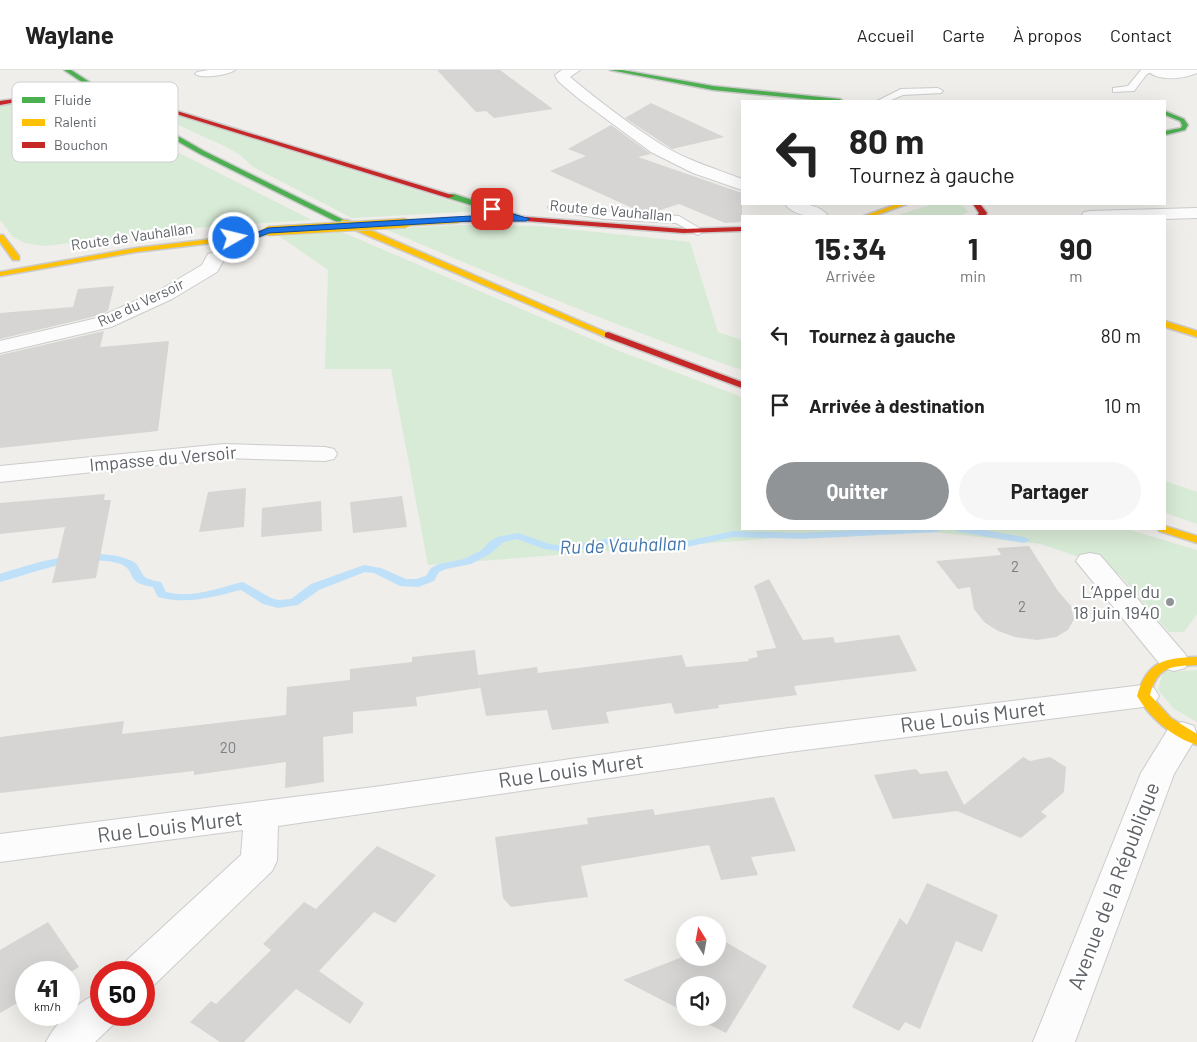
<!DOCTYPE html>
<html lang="fr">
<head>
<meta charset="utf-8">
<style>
  :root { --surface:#fff; --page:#f6f6f6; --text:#222; --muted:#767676; --line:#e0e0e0; --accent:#919496 }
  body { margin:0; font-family:Barlow,sans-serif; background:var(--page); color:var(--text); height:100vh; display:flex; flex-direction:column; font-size:19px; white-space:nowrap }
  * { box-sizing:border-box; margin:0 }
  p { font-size:16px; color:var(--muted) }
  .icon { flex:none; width:28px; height:28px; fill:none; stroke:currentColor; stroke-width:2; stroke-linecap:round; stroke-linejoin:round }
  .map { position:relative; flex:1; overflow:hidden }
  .drawer { position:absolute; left:741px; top:145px; width:425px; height:315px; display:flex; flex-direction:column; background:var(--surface); border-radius:0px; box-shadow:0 5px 20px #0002 }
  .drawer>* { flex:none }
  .banner { position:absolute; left:741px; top:30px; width:425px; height:105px; border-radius:0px; box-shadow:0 5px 20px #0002; background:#fff; color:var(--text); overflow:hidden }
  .needle { width:32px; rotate:349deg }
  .fabs { position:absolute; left:676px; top:846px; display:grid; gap:10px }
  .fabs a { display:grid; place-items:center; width:50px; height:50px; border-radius:50%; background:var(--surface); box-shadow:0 5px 20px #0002; font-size:25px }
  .speed { position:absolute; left:15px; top:891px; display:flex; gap:10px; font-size:25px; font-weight:700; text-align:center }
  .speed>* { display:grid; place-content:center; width:65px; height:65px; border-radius:50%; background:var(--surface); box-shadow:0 5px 20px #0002; line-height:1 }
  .speed small { font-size:12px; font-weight:400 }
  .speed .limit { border:8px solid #d22; background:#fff; color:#111 }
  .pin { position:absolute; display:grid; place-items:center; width:42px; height:42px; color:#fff; margin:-21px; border-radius:10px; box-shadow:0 2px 8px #0006 }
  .me { position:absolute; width:55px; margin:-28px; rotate:82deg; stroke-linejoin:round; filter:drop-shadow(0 0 4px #0008) }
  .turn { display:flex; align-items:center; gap:18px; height:105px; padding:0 25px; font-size:22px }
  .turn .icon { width:65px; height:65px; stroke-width:2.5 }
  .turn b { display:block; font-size:35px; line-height:42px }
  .eta { display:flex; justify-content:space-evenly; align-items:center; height:85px; text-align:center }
  .eta b { font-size:30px; font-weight:700; line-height:35px }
  .action { display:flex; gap:10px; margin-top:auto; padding:10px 25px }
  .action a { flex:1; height:58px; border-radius:30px; background:var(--accent); color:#fff; font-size:20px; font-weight:700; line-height:58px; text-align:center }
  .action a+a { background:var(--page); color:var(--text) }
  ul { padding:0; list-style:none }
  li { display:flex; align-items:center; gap:15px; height:70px; padding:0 25px }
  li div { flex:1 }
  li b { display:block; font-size:19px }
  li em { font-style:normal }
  header { display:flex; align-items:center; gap:30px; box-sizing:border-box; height:70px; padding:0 25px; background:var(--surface); border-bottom:1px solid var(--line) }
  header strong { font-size:24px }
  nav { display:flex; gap:28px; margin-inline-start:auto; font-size:18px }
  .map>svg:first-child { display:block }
</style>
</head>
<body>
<header>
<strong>Waylane</strong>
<nav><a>Accueil</a><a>Carte</a><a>À propos</a><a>Contact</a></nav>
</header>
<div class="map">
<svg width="1197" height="972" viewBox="0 0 1197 972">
  <rect width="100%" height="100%" fill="#efeeea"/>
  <g fill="#d8ebd6">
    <path d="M 48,31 L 80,35 L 92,39 L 312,150 L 206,157 L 45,176 L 25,173 L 13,167 L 0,150 L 0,36 Z"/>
    <path d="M 141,34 L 482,141 L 352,148 L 253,97 L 240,85 L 226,77 L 135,35 Z"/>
    <path d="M 933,134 C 945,134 962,130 968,142 L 960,146 L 895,146 Z"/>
    <path d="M 459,155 L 540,156 L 690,172 L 718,262 L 742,270 L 742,300 C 621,258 503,209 385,159 Z"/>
    <path d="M 342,162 L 619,281 L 742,327 L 742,459 L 892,459 L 428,495 L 391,299 L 325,299 L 328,200 L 279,166 Z"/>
    <path d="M 1165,411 L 1197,422 L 1197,454 L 1165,443 Z"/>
    <path d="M 909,459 L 1127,459 L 1197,480 L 1197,544 L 1184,562 L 1169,562 L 1120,505 L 1090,491 L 1041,474 Z"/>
    <path d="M 1197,600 L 1197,652 L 1174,639 L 1158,620 L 1163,602 Z"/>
  </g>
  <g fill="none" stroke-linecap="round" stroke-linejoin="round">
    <g fill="#bfe0f9" fill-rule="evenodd">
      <path d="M 878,459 L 942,459 L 937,462 L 801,469 L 733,467 L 682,478 L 611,474 L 566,482 L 544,479 L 517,469 L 504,472 L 490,484 L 471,494 L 446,499 L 439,502 L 434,511 L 418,517 L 400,516 L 374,503 L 365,502 L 319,520 L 298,535 L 278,538 L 263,534 L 241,520 C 212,527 187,535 158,527 L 153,517 C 148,516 142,515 138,513 C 129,507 133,497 117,493 C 81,483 34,503 0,512 L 0,504 C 37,492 95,474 132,491 C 140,494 140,504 146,508 C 150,510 157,511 161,512 L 166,522 C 192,529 218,518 243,512 L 271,528 L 278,530 L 291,529 L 311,514 L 364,495 L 381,498 L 406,509 L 416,509 L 426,506 L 431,498 L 439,494 L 464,489 L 482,480 L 489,472 L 497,467 L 518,463 L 550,474 L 566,476 L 611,468 L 682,472 L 733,461 L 801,463 Z"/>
      <path d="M 954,459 L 977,459 L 1024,467 L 1030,470 L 1024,473 L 959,462 Z"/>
    </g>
  </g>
  <g fill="#d6d5d3">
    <path d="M 437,0 L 500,0 L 553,39 L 494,48 L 486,41 L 476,42 Z"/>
    <path d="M 651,33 L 724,67 L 672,79 L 625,48 Z"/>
    <path d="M 611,55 L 651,84 L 638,87 L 742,123 L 742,152 L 725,153 L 679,134 L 654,142 L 639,141 L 550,101 L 586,86 L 568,79 Z"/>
    <path d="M 114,216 L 108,241 L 96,246 L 0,269 L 0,243 L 73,237 L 78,219 Z"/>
    <path d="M 104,261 L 100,277 L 169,271 L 158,361 L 0,378 L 0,285 Z"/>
    <path d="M 246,418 L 244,457 L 199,462 L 208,422 Z"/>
    <path d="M 105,424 L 104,430 L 111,430 L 96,508 L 52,513 L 65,457 L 0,464 L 0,433 Z"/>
    <path d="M 402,426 L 407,457 L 353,463 L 350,432 Z"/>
    <path d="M 321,431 L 322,461 L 261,467 L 262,438 Z"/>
    <path d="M 1029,476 L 1058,521 L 1071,536 L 1074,549 L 1068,560 L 1056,567 L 1037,570 L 1015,567 L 998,561 L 984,552 L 974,539 L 970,517 L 958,519 L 936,491 L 1001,485 L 997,478 Z"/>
    <path d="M 769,509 L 803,570 L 833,567 L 835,573 L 899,565 L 917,601 L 794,616 L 797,625 L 718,635 L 719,638 L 675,644 L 671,633 L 606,642 L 609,653 L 552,660 L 547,640 L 486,646 L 478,606 L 480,618 L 416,627 L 417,636 L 353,642 L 353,663 L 323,667 L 324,712 L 285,718 L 286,692 L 194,705 L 194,701 L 0,723 L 0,667 L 124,651 L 122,664 L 286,645 L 287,617 L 350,610 L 350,599 L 412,592 L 412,587 L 475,580 L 478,605 L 537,597 L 538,603 L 682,585 L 686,597 L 749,591 L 748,589 L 758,587 L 756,581 L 776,578 L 754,516 Z"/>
    <path d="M 1023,687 L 1030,691 L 1050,687 L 1066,697 L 1064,722 L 1041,742 L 1047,746 L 1021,768 L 957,741 L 893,749 L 874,705 L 916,699 L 920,704 L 947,701 L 964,735 Z"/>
    <path d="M 774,727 L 796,781 L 751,787 L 758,805 L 721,810 L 709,775 L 581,796 L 588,827 L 511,837 L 503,828 L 495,767 L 588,754 L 587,748 L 653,739 L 655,745 Z"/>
    <path d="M 377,776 L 436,805 L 395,853 L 374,842 L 319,901 L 364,933 L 350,954 L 296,919 L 244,972 L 220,972 L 190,952 L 211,931 L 216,934 L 271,880 L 263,874 L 304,832 L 316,839 Z"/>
    <path d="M 927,813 L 998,845 L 982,882 L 956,871 L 920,959 L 905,952 L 899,961 L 852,937 L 900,848 L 907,855 Z"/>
    <path d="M 48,852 L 79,897 L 69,903 L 26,902 L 26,928 L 0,943 L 0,880 Z"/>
    <path d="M 724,871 L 767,896 L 726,963 L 696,948 L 718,948 L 718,915 L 685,915 L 685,942 L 623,910 L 685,886 L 718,888 L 718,874 Z"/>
  </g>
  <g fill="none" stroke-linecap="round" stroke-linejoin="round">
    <g stroke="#cbcccc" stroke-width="2">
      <g id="lane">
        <path d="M 209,0 L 235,0 C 228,5 202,9 195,4 L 197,2 Z"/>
        <path d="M 1141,0 L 1156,0 L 1147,4 L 1134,21 L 1113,22 L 1113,18 L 1128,16 Z"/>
        <path d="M 938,18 L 943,21 L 941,23 L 903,25 L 889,31 L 877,31 L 901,19 Z"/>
        <path d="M 554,133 L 604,141 L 679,146 L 704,161 L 698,165 L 676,153 L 604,149 L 550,140 L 548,137 Z"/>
      </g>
    </g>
    <g stroke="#cbcccc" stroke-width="2">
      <g id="street">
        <path d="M 562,0 L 580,0 L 570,7 C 599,31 630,55 662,75 C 686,90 716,99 742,109 L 742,120 L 693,103 L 651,82 L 579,29 L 558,11 L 555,5 Z"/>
        <path d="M 1147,0 L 1197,0 L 1197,3 C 1184,9 1157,12 1147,0 Z"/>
        <path d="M 785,134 C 799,133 819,133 828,146 C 814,147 794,147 785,134 Z"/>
        <path d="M 1197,138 L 1197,148 L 1165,149 L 1165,146 L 1081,146 L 1084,142 L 1090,141 Z"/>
        <path d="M 215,182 L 222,184 L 225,188 L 217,202 L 172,229 L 111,257 L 0,283 L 0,271 L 97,248 L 158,221 L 202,195 L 208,184 Z"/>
        <path d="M 224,374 L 325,377 L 334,379 L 337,384 L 334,389 L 325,391 L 224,388 L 0,412 L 0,396 Z"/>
        <path d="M 1090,483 L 1100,485 L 1185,584 L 1189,591 L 1185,598 L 1174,601 L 1163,598 L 1076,491 L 1080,485 Z"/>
        <path d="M 1143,615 L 1154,618 L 1159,626 L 1154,634 L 1143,637 L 789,682 L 278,756 L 277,791 L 272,801 L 155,914 L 144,918 L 144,902 L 122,902 L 127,890 L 241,785 L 243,760 L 0,792 L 0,764 L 374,717 L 789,658 Z"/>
        <path d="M 1182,652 L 1194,656 L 1197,666 L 1174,704 L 1075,972 L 1033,972 L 1141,703 L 1170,656 Z"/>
        <path d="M 101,922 L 101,945 L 119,945 L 115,953 L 95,972 L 46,972 C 56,952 80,930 101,922 Z"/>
      </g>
    </g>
    <g stroke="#cacacb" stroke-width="3">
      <g id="fast">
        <path d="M 64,0 L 71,0 L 136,42 L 204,81 L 348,152 L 341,154 L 200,84 L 131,45 Z"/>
        <path d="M 610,0 L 622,0 L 713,16 L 840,29 L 843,31 L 825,31 L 713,20 Z"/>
        <path d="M 1165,41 L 1184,49 L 1188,55 L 1185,60 L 1165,65 L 1165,61 L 1181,58 L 1182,55 L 1180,51 L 1165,45 Z"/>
        <path d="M 448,124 L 454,124 L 530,149 L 523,151 L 448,128 Z"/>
      </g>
    </g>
    <g stroke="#cacacb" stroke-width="3">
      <g id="slow">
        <path d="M 897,134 L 907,134 L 874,146 L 864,146 Z"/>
        <path d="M 341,150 L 347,150 L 612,265 L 611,267 L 605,267 L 341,154 Z"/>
        <path d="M 268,159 L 272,161 L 271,163 L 255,168 L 136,182 L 0,206 L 0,202 L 136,178 L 254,164 Z"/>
        <path d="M 0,165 L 3,165 L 19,186 L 19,190 L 13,190 L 0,172 Z"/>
        <path d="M 1165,251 L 1197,261 L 1197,267 L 1165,257 Z"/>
        <path d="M 1165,456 L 1197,466 L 1197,473 L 1159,461 L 1158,459 L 1165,459 Z"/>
        <path d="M 1197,587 L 1197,595 C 1170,596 1157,597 1150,625 L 1171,648 L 1197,664 L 1197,675 C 1172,667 1150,648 1137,626 C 1147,591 1164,588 1197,587 Z"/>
      </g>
    </g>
    <g stroke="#cacacb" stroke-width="3">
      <g id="jam">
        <path d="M 122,20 L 177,41 L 455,126 L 448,128 L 173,43 L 120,23 L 120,21 Z"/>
        <path d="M 30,27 L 82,29 L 115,39 C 106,44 91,35 82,33 C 55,28 27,30 0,35 L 0,31 Z"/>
        <path d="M 973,134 L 980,134 L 987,143 L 986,145 L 977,146 L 979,143 Z"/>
        <path d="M 526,147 L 683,159 L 742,157 L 742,161 L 683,163 L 526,151 L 458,152 L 454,150 L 458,148 Z"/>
        <path d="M 608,262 L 742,312 L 742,318 L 605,267 L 605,263 Z"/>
      </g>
    </g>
    <use href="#lane" fill="#fdfcfc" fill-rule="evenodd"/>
    <use href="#street" fill="#fdfcfc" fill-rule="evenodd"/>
    <use href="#fast" fill="#4caf50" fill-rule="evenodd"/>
    <use href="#slow" fill="#ffc107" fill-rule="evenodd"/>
    <use href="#jam" fill="#c62828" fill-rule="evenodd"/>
    <g stroke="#cacacb" stroke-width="8" stroke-linecap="butt">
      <path id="slow-bridge-far1" d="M 385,154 L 458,150"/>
    </g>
    <g stroke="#cacacb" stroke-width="11" stroke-linecap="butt">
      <path id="slow-bridge" d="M 268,161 L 406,153"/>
    </g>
    <use href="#slow-bridge-far1" stroke="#ffc107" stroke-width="6"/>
    <use href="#slow-bridge" stroke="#ffc107" stroke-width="9"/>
  </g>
  <path fill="#1a73e8" stroke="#114b97" d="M 489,137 L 530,149 L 526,151 L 471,151 L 269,163 C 259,167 240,175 230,168 L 234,166 L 253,164 L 268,158 L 471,146 L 510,147 L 489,140 Z"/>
  <circle fill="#919496" stroke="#fff" stroke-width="2" cx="1170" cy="532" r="5"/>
  <g text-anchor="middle" stroke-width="4.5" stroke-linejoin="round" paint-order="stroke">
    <g font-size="15" fill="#5f6368" stroke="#fff">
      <text transform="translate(611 141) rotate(5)" y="5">Route de Vauhallan</text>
      <text transform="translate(132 167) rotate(-8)" y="5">Route de Vauhallan</text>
      <text transform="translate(141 233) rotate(-25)" y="5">Rue du Versoir</text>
    </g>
    <g font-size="15" fill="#7e8184">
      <text x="1015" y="502">2</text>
      <text x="1022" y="542">2</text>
      <text x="228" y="683">20</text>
    </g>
    <g font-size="18" fill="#5f6368" stroke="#fff">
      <text transform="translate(163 389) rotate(-5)" y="6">Impasse du Versoir</text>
    </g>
    <g font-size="18" fill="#5f6368" stroke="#fff" text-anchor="end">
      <text x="1160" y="528">L’Appel du<tspan x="1160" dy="21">18 juin 1940</tspan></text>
    </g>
    <g font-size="19" font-style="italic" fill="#4174aa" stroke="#fff">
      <text transform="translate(623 475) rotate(-2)" y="7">Ru de Vauhallan</text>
    </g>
    <g font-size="21" fill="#5f6368" stroke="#fff">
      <text transform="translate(973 647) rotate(-7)" y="7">Rue Louis Muret</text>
      <text transform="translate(571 701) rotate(-8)" y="7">Rue Louis Muret</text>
      <text transform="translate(170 757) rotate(-7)" y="7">Rue Louis Muret</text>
      <text transform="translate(1114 816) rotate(-69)" y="7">Avenue de la République</text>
    </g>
  </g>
  <rect x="12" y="12" width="166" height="80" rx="8" fill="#fff" stroke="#cfd0d2" stroke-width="1"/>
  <rect x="22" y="27" width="23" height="6" fill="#4caf50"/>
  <rect x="22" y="49" width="23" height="7" fill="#ffc107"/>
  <rect x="22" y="72" width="23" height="6" fill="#c62828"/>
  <g font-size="14" fill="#5f6368">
    <text x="54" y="35">Fluide</text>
    <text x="54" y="57">Ralenti</text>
    <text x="54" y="80">Bouchon</text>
  </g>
</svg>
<div class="fabs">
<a><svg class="needle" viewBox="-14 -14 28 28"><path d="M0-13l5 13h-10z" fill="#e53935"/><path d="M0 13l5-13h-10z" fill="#767676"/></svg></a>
<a><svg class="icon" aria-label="sound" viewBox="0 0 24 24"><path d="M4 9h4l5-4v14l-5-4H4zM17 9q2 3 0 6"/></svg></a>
</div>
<div class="speed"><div>41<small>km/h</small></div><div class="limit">50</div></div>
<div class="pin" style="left:492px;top:139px;background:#d93025"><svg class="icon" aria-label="arrive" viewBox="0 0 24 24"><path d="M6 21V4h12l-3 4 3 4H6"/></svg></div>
<svg class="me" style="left:234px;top:168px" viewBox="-20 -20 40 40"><circle r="17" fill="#1a73e8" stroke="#fff" stroke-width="3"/><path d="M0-11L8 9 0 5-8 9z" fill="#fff"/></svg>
<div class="banner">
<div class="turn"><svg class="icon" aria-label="left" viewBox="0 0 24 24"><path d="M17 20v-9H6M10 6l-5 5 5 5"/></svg><div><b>80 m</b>Tournez à gauche</div></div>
</div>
<section class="drawer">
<div class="eta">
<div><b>15:34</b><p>Arrivée</p></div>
<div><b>1</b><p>min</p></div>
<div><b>90</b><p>m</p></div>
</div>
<ul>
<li><svg class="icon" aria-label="left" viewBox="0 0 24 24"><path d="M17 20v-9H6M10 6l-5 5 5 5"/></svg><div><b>Tournez à gauche</b></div><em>80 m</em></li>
<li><svg class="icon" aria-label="arrive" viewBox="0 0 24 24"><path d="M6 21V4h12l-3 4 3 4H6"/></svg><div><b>Arrivée à destination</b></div><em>10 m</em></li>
</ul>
<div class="action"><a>Quitter</a><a>Partager</a></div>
</section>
</div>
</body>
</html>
